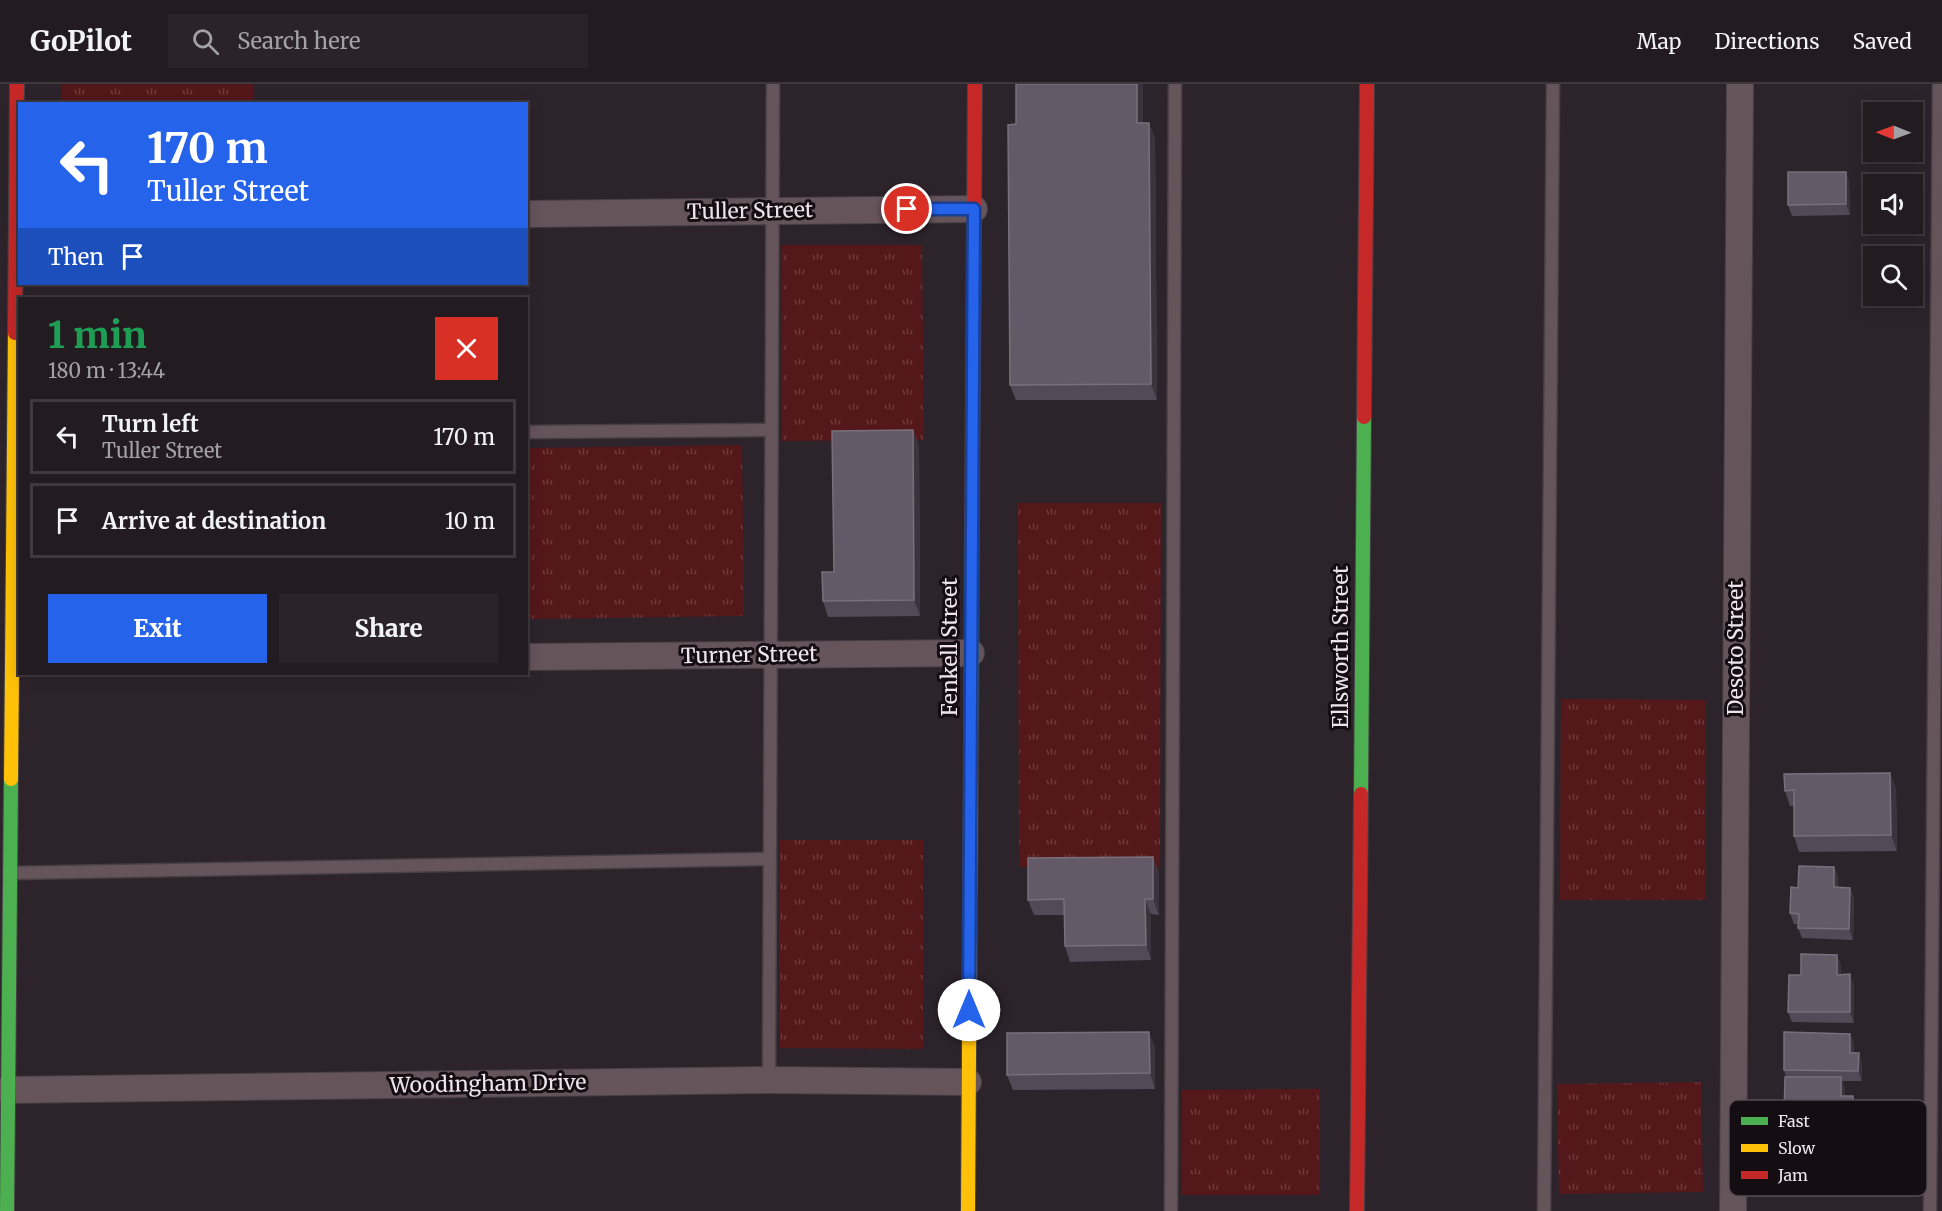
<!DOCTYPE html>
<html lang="en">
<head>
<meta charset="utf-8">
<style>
  :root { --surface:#221b20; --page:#2a2429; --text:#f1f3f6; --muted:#a2a1a5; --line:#3f393e; --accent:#2563eb }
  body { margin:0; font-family:Merriweather,serif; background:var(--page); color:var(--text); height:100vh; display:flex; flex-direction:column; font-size:22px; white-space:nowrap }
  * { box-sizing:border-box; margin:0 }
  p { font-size:20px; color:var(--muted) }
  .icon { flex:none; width:33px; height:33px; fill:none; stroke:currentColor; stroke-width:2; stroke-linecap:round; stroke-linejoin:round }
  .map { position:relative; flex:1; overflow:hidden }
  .drawer { position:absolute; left:18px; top:213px; width:510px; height:378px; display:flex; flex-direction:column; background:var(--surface); border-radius:0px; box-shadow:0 3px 15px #0003,0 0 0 2px var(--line) }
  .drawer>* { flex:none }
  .banner { position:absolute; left:18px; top:18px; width:510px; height:183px; border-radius:0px; box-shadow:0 3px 15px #0003,0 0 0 2px var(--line); background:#2563eb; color:#fff; overflow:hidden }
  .needle { width:39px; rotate:271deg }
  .fabs { position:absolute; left:1863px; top:18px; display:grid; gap:12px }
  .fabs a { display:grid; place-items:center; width:60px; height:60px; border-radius:0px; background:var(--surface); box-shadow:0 3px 15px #0003,0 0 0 2px var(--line); font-size:30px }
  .pin { position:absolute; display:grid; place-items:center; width:51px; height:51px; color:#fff; margin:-26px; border:3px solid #fff; border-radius:50%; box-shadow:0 2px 6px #0007 }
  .me { position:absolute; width:66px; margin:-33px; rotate:0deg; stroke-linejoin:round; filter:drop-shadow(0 0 4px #0008) }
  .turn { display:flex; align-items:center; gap:21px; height:126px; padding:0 30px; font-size:27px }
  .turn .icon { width:78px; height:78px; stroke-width:2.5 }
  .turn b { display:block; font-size:42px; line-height:51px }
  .then { display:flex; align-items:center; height:57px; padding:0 30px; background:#0003; gap:12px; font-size:22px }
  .round { display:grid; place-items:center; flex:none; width:63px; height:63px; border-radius:0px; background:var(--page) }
  .headline { display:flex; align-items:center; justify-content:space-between; height:102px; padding:0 30px }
  h1 { font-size:36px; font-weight:800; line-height:45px; color:#1e9e55 }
  .button { display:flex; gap:12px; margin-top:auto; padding:12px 30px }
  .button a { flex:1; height:69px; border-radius:0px; background:var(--accent); color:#fff; font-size:24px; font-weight:800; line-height:69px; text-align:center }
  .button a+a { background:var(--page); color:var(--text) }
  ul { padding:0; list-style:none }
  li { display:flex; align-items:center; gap:18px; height:75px; margin:0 12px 9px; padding:0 18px; border:3px solid var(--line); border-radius:0px }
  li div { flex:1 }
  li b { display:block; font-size:22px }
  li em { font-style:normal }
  header { display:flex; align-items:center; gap:36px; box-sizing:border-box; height:84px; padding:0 30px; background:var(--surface); border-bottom:2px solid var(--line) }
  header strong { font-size:28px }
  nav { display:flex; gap:33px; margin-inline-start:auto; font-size:21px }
  .search { width:420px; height:54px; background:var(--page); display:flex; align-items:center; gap:15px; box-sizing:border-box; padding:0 21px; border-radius:0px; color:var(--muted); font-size:22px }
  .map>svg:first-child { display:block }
</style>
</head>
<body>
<header>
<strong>GoPilot</strong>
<div class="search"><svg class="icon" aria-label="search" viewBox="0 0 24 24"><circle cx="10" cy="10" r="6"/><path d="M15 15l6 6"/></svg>Search here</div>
<nav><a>Map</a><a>Directions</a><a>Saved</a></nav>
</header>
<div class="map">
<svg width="1942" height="1127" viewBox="0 0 1942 1127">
  <defs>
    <pattern id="grass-tufts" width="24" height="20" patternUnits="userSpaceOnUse" patternTransform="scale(1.5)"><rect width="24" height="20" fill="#54171a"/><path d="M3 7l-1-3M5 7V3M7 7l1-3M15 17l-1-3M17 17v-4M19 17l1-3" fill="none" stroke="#6d393b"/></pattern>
  </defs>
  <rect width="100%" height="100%" fill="#2d242b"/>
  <g fill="url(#grass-tufts)">
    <rect x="62" y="0" width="191" height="19"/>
    <path d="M 782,161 L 922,161 L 924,356 L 782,357 Z"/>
    <path d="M 742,361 L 744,532 L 527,535 L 527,364 Z"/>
    <path d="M 1018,419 L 1161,419 L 1160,784 L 1019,783 Z"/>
    <path d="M 1561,615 L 1706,616 L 1706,816 L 1560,816 Z"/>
    <path d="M 779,756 L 923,756 L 923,965 L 779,964 Z"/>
    <path d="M 1701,998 L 1703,1108 L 1559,1110 L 1557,1000 Z"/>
    <path d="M 1320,1005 L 1320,1111 L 1182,1111 L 1182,1006 Z"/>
  </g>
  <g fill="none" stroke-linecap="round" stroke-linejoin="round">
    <g stroke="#474045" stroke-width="15">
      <g id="lane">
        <path d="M 526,348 L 771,346"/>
        <path d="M 12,789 L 769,775"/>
        <path d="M 769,996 L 773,0"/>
        <path d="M 1171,1127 L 1175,0"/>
        <path d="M 1544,1127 L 1553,0"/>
        <path d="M 1930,1127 L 1939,0"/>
      </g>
    </g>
    <g stroke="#474045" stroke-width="28">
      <g id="street">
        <path d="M 526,130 L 974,125"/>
        <path d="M 526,573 L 971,569"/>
        <path d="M 7,1006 L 769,996 L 968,998"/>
        <path d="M 1733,1127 L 1740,0"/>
      </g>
    </g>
    <g stroke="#474045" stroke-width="16">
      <g id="fast">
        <path d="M 971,661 L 972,435"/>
        <path d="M 1361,710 L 1364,333"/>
        <path d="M 7,1127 L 11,695"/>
      </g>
    </g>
    <g stroke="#474045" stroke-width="16">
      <g id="slow">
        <path d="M 11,695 L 15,249"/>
        <path d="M 968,1127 L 971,661"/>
      </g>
    </g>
    <g stroke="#474045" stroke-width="16">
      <g id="jam">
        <path d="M 15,249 L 17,0"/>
        <path d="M 1364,333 L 1367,0"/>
        <path d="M 972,435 L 975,0"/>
        <path d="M 1357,1127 L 1361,710"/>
      </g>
    </g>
    <use href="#lane" stroke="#66545b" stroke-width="12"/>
    <use href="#street" stroke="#66545b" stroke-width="26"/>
    <use href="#fast" stroke="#4caf50" stroke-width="14"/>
    <use href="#slow" stroke="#ffc107" stroke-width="14"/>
    <use href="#jam" stroke="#c62828" stroke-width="14"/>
  </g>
  <g fill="#544957">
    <path d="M 1143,39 L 1155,54 L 1157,316 L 1016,316 L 1010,301 L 1016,40 Z"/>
    <path d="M 1846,88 L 1849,98 L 1850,131 L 1792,132 L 1788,121 Z"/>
    <path d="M 913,346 L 919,361 L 920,532 L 828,533 L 823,517 L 834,488 Z"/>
    <path d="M 1890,689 L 1896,705 L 1897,767 L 1799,768 L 1794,752 L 1794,722 L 1790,722 L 1785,707 Z"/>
    <path d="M 1153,773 L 1159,789 L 1159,831 L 1151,830 L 1151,876 L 1070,878 L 1065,862 L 1064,831 L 1034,831 L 1028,816 Z"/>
    <path d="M 1834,783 L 1838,793 L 1838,803 L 1850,804 L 1854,814 L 1853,856 L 1802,854 L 1798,844 L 1798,840 L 1794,840 L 1790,829 Z"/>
    <path d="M 1841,881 L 1841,890 L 1854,901 L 1854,939 L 1792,938 L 1788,928 Z"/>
    <path d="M 1850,950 L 1854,960 L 1854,969 L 1862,980 L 1862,997 L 1842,997 L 1845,1004 L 1845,1012 L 1857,1022 L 1857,1033 L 1907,1049 L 1907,1111 L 1786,1111 L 1780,1096 L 1786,993 L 1784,986 Z"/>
    <path d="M 1155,963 L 1155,1005 L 1013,1006 L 1007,991 Z"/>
  </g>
  <g fill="#3d333f">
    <path d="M 1137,0 L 1143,0 L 1143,54 L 1137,39 Z"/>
    <path d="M 1149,39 L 1155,54 L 1157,316 L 1151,300 Z"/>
    <path d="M 1846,88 L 1849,98 L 1850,131 L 1846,120 Z"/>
    <path d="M 913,346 L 919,361 L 920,532 L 914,516 Z"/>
    <path d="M 1890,689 L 1896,705 L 1897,767 L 1891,751 Z"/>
    <path d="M 1153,773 L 1159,789 L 1159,831 L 1153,815 Z"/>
    <path d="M 1834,783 L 1838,793 L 1837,814 L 1834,803 Z"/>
    <path d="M 1850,804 L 1854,814 L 1853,856 L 1849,845 Z"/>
    <path d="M 1145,815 L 1151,830 L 1151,876 L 1146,861 Z"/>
    <path d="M 1837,871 L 1841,881 L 1841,901 L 1837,891 Z"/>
    <path d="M 1850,890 L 1854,901 L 1854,939 L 1850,928 Z"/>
    <path d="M 1149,948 L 1155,963 L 1155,1005 L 1150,989 Z"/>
    <path d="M 1850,950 L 1854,960 L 1853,980 L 1850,969 Z"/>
    <path d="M 1859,969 L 1862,980 L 1862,997 L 1858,987 Z"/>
    <path d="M 1841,993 L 1845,1004 L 1845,1022 L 1841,1012 Z"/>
    <path d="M 1853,1012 L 1857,1022 L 1857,1044 L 1853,1034 Z"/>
    <path d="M 1902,1033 L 1907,1049 L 1907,1111 L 1901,1096 Z"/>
  </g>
  <g fill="#645967" stroke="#7a6f7c" stroke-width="1.5">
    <path d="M 1016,0 L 1137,0 L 1137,39 L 1149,39 L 1151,300 L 1010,301 L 1008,41 L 1016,40 Z"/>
    <path d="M 1788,88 L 1846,88 L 1846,120 L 1788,121 Z"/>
    <path d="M 913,346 L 914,516 L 823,517 L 822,488 L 834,488 L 832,347 Z"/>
    <path d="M 1890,689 L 1891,751 L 1794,752 L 1794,706 L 1785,707 L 1784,690 Z"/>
    <path d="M 1153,773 L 1153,815 L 1145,815 L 1146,861 L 1065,862 L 1064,815 L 1028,816 L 1028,774 Z"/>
    <path d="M 1799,782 L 1834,783 L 1834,803 L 1850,804 L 1849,845 L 1798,844 L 1799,830 L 1790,829 L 1791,803 L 1798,804 Z"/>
    <path d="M 1801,870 L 1837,871 L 1837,891 L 1850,890 L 1850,928 L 1788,928 L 1789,891 L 1801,891 Z"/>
    <path d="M 1149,948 L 1150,989 L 1007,991 L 1007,949 Z"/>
    <path d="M 1784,948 L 1850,950 L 1850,969 L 1859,969 L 1858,987 L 1784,986 Z"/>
    <path d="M 1785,993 L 1841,993 L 1841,1012 L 1853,1012 L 1853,1033 L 1784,1033 Z"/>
  </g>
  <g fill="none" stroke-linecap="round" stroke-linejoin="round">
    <g stroke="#184099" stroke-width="15">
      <path id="route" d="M 907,125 L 974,125 L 969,926"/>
    </g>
    <use href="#route" stroke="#2563eb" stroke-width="10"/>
  </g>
  <g text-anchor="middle" stroke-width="6" stroke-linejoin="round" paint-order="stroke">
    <g font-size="21" fill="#efe3ec" stroke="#140d12">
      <text transform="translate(750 127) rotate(-1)" y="7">Tuller Street</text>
      <text transform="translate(950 563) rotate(-90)" y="7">Fenkell Street</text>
      <text transform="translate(1341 563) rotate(-90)" y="7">Ellsworth Street</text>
      <text transform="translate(1736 564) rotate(-90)" y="7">Desoto Street</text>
      <text transform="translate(749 571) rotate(-1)" y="7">Turner Street</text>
      <text transform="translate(488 1000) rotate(-1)" y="7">Woodingham Drive</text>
    </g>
  </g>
  <rect x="1729" y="1016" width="198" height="96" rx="9" fill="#140d12" stroke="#564d53" stroke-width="1.5"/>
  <rect x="1741" y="1033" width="27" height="8" fill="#4caf50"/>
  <rect x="1741" y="1060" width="27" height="8" fill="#ffc107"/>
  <rect x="1741" y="1087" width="27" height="8" fill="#c62828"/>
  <g font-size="16" fill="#efe3ec">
    <text x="1778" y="1043">Fast</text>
    <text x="1778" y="1070">Slow</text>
    <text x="1778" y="1097">Jam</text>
  </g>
</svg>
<div class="fabs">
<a><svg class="needle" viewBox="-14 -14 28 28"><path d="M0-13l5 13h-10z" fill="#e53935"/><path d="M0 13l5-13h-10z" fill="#a2a1a5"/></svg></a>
<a><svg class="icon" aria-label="sound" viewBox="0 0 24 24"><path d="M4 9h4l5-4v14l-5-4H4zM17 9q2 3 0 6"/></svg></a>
<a><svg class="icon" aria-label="search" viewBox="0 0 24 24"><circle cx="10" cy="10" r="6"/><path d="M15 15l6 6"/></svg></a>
</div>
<div class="pin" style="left:907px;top:125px;background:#d93025"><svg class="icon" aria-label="arrive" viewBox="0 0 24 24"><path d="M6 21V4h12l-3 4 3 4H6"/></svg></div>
<svg class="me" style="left:969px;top:926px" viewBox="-20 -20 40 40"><circle r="19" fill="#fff"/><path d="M0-13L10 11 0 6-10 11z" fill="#2563eb"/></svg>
<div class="banner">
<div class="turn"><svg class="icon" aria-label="left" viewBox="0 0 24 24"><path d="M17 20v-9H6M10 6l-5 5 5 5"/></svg><div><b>170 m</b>Tuller Street</div></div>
<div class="then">Then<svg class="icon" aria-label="arrive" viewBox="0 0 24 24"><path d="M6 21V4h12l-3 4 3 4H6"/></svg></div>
</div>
<section class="drawer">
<div class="headline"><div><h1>1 min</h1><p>180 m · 13:44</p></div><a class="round" style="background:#d93025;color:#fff"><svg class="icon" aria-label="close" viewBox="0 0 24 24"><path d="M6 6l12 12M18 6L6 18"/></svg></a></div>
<ul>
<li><svg class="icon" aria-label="left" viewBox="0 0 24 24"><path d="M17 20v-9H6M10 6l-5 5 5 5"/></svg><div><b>Turn left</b><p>Tuller Street</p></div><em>170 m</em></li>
<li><svg class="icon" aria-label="arrive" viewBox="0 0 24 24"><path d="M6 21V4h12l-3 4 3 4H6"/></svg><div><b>Arrive at destination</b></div><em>10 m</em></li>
</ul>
<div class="button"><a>Exit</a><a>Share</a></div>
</section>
</div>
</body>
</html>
